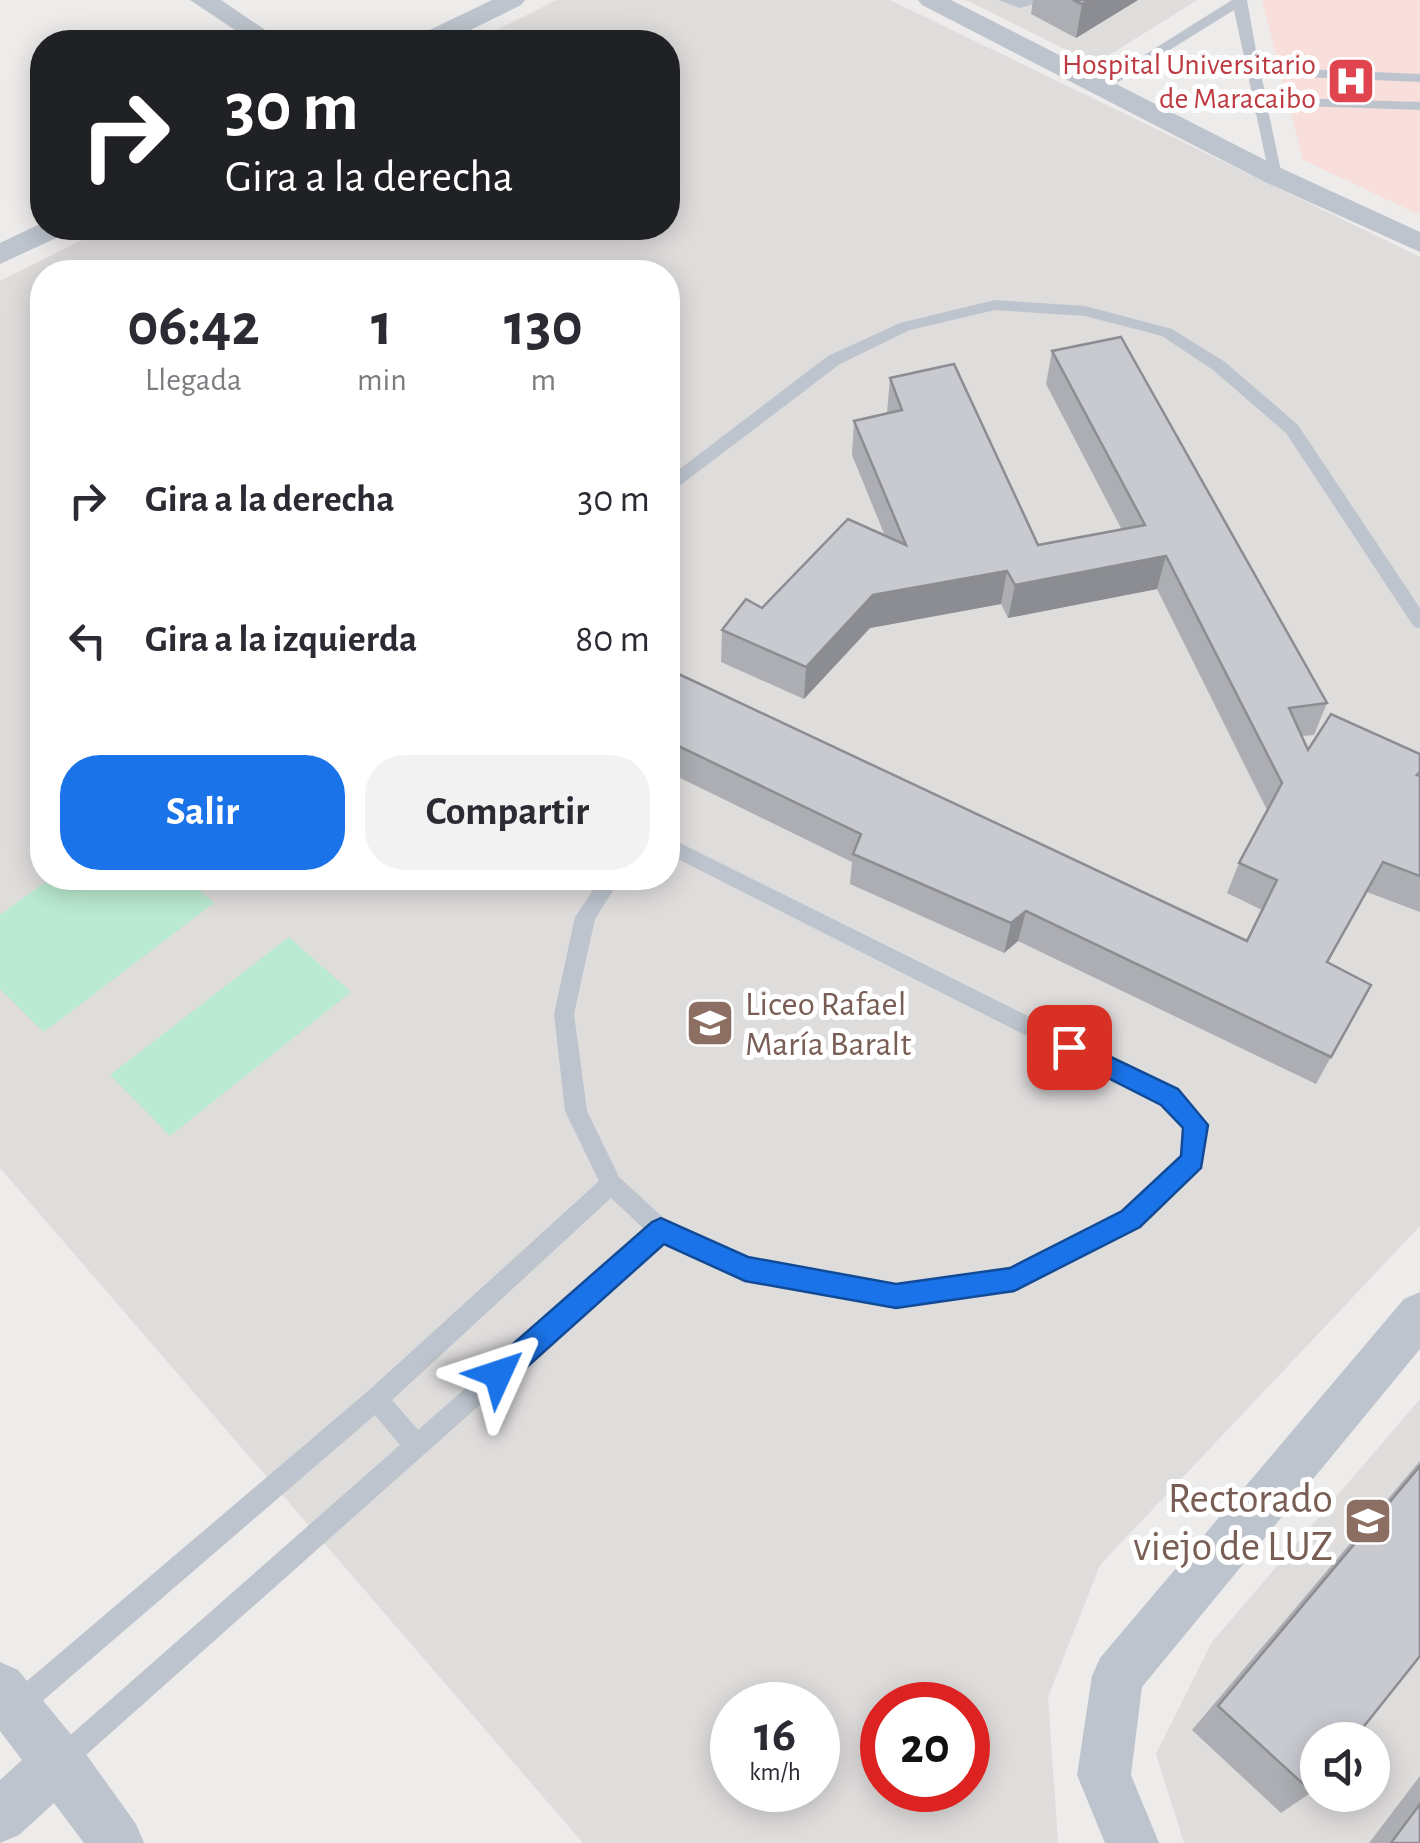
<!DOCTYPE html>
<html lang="es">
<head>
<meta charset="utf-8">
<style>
  :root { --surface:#fff; --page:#f2f2f3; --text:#2b2b33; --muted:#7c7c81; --accent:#1a73e8 }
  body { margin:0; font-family:"Alegreya Sans",sans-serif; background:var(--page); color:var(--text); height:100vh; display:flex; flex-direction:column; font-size:38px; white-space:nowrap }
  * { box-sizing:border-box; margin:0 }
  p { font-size:32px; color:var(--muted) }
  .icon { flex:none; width:55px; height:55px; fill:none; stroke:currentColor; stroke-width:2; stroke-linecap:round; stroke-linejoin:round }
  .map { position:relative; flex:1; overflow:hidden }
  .sheet { position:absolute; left:30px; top:260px; width:650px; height:630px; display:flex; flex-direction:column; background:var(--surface); border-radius:40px; box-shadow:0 5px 25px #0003 }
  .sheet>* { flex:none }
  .hud { position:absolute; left:30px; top:30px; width:650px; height:210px; border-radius:40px; box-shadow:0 5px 25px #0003; background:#202124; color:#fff; overflow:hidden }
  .controls { position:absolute; left:1300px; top:1722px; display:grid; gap:20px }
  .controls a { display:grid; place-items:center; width:90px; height:90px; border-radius:50%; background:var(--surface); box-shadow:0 5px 25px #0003; font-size:50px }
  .speed { position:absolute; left:710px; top:1682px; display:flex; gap:20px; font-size:50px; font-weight:700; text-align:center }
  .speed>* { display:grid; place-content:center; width:130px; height:130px; border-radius:50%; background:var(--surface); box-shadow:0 5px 25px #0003; line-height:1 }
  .speed small { font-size:25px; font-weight:400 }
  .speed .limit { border:15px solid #d22; background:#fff; color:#111 }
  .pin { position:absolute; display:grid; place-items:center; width:85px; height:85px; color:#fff; margin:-42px; border-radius:20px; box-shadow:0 5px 15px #0006 }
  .me { position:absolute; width:110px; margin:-55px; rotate:48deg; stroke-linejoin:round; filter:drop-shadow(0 0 8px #0008) }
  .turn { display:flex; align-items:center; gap:35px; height:210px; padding:0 30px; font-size:45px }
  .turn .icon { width:130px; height:130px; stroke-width:2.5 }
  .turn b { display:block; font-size:70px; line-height:85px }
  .eta { display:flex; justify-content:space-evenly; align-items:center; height:170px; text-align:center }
  .eta b { font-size:60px; font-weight:600; line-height:70px }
  .action { display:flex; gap:20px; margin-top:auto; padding:20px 30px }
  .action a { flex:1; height:115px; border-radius:40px; background:var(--accent); color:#fff; font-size:40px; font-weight:600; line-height:115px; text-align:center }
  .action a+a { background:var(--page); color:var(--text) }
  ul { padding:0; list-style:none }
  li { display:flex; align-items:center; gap:30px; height:140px; padding:0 30px }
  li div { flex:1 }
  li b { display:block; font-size:38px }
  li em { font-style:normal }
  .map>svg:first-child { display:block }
</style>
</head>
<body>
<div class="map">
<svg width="1420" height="1843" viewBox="0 0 1420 1843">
  <rect width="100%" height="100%" fill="#eeebeb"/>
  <g fill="#dfdcdc" fill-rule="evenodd">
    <path d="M 557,0 L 890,0 L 1420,257 L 1420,1226 L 1100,1565 L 1048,1697 L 1058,1843 L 583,1843 L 0,1168 L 0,281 L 106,228 L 668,228 L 668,42 L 473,42 ZM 42,272 L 668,272 L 668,878 L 42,878 ZM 732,1705 L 818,1705 L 818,1790 L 732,1790 ZM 882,1705 L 968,1705 L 968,1790 L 882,1790 Z"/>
    <path d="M 966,0 L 1197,0 L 1095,64 Z"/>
    <path d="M 1420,1399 L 1420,1843 L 1184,1843 L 1156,1754 L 1212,1642 ZM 1318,1740 L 1372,1740 L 1372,1795 L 1318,1795 Z"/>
  </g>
  <path fill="#f8dfdb" d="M 1262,0 L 1420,0 L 1420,215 L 1303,160 Z"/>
  <g fill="#baead1">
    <path d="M 51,878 L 186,878 L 214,903 L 44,1032 L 0,989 L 0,915 Z"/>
    <path d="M 289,937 L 351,992 L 170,1136 L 110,1075 Z"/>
  </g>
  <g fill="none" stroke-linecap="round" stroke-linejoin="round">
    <g fill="#bdc4cd" fill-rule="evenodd">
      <path d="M 998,0 L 1047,0 L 1020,8 Z"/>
      <path d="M 1232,0 L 1247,0 L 1259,67 L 1420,74 L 1420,82 L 1261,75 L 1266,97 L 1420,102 L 1420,110 L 1267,105 L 1282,176 L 1270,179 L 1234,10 L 1107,89 L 1095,86 Z"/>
      <path d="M 995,300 L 1085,306 L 1172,329 L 1225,362 L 1298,425 L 1420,608 L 1420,628 L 1414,627 L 1286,433 L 1213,370 L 1162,336 L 1085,316 L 995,310 L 910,330 L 840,364 L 674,490 L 668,492 L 668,478 L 828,356 L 900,323 Z"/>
      <path d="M 668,837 L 1177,1090 L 1207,1125 L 1200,1168 L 1139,1226 L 1014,1290 L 897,1307 L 745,1280 L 663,1242 L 68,1771 L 59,1775 L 50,1771 L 46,1762 L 50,1753 L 400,1445 L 375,1415 L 25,1716 L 16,1720 L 7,1716 L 3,1707 L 7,1698 L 368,1391 L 599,1181 L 565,1111 L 554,1014 L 575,917 L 601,878 L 621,878 L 595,919 L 574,1014 L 587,1111 L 619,1177 L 669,1223 L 747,1259 L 897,1285 L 1011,1269 L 1123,1212 L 1182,1157 L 1185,1128 L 1161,1104 L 668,854 ZM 611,1198 L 645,1230 L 418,1430 L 392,1400 Z"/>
    </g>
    <g fill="#bdc4cd" fill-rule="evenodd">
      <path d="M 190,0 L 221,0 L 283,42 L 253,42 Z"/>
      <path d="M 492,0 L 525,0 L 521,5 L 446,42 L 413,42 L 417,36 Z"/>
      <path d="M 918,0 L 951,0 L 1285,170 L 1420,232 L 1420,252 L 1265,182 L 922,5 Z"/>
      <path d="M 42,223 L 42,228 L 70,228 L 65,234 L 0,264 L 0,243 Z"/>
      <path d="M 1420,1292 L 1420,1349 L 1142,1687 L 1131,1775 L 1159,1843 L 1105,1843 L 1077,1775 L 1092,1676 L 1100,1658 L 1404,1299 Z"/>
      <path d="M 0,1662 L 18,1670 L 78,1743 L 136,1824 L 144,1843 L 84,1843 L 54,1803 L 19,1835 L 0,1843 L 0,1780 L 22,1760 L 0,1731 Z"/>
    </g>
  </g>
  <g fill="#acaeb3">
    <path d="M 1033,0 L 1138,0 L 1076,38 L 1031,14 Z"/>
    <path d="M 1052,351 L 1327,703 L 1314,735 L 1302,736 L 1308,750 L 1420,754 L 1420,912 L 1367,892 L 1328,962 L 1371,985 L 1316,1084 L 1018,941 L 1004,953 L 850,884 L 852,862 L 668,772 L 668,669 L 1247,941 L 1262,910 L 1227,893 L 1239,863 L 1267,810 L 1157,589 L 1008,618 L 1001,604 L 870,628 L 804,699 L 721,662 L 722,630 L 762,608 L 885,536 L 852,455 L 854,421 L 887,413 L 890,378 L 1038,545 L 1122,530 L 1046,384 Z"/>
    <path d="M 1420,1461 L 1420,1656 L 1312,1792 L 1281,1813 L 1192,1730 Z"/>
    <path d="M 1420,1776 L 1420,1843 L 1369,1843 Z"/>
  </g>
  <g fill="#8c8d92">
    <path d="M 1089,0 L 1138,0 L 1076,38 L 1082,4 Z"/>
    <path d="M 1166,556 L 1157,589 L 1008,618 L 1015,585 Z"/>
    <path d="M 1007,571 L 1001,604 L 870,628 L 804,699 L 806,667 L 873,595 Z"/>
    <path d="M 1383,862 L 1367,892 L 1312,991 L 1327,962 Z"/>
    <path d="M 1026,911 L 1018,941 L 1004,953 L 1011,923 Z"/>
  </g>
  <g fill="#c8cad0" stroke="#8c8d92" stroke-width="2.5">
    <path d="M 1073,0 L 1089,0 L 1082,4 Z"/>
    <path d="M 1121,337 L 1327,703 L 1289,708 L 1308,750 L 1331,714 L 1420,754 L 1420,772 L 1417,775 L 1420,776 L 1420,876 L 1383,862 L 1327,962 L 1371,985 L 1331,1057 L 1026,911 L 1011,923 L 853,854 L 861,834 L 668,741 L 668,669 L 1247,941 L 1277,880 L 1239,863 L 1282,783 L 1166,556 L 1015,585 L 1007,571 L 873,595 L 806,667 L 722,630 L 746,599 L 762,608 L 848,519 L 906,545 L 854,421 L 902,410 L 890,378 L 954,364 L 1038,545 L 1145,525 L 1052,351 Z"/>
    <path d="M 1420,1466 L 1420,1656 L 1353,1740 L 1318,1740 L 1318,1785 L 1312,1792 L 1218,1706 Z"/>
    <path d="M 1420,1804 L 1420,1843 L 1391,1843 Z"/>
  </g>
  <path fill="#1a73e8" stroke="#114b97" stroke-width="2.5" d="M 1069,1037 L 1178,1089 L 1208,1125 L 1201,1168 L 1140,1227 L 1014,1291 L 896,1308 L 745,1281 L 664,1244 L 508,1384 L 498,1387 L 489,1384 L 485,1374 L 489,1365 L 652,1222 L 661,1218 L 748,1257 L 896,1284 L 1010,1268 L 1122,1211 L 1181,1156 L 1183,1128 L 1161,1105 L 1061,1054 L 1057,1047 L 1061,1040 Z"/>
  <defs>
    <g id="hospital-square" transform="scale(2.5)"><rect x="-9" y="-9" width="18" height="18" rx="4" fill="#e0444e" stroke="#fff"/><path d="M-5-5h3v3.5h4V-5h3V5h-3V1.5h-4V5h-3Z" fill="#fff"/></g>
    <g id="school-square" transform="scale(2.5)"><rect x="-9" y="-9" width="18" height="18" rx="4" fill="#8d6e63" stroke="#fff"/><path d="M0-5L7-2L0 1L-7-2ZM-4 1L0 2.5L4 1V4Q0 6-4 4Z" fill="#fff"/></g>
    <g id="university-square" transform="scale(2.5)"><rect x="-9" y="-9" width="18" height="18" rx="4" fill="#8d6e63" stroke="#fff"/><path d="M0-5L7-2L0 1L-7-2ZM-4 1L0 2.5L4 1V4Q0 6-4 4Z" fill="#fff"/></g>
  </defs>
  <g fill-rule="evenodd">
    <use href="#hospital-square" x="1351" y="81"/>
    <use href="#school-square" x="710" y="1023"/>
    <use href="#university-square" x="1368" y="1521"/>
  </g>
  <g text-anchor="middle" stroke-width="10" stroke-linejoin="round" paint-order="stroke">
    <g font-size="30" fill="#be3a42" stroke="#fff" text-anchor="end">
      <text x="1316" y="74">Hospital Universitario<tspan x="1316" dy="34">de Maracaibo</tspan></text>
    </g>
    <g font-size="35" fill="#785e54" stroke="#fff" text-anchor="start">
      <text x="745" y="1015">Liceo Rafael<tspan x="745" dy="40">María Baralt</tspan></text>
    </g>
    <g font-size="42" fill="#785e54" stroke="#fff" text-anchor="end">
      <text x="1333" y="1512">Rectorado<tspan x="1333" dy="48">viejo de LUZ</tspan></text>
    </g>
  </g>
</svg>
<div class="controls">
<a><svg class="icon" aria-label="sound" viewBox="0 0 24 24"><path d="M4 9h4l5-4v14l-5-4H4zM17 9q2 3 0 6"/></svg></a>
</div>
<div class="speed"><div>16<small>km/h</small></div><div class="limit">20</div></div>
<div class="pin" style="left:1069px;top:1047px;background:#d93025"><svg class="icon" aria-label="arrive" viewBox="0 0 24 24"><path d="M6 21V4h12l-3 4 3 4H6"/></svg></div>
<svg class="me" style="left:498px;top:1374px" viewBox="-20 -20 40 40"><path d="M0-17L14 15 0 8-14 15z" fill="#1a73e8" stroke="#fff" stroke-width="4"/></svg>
<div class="hud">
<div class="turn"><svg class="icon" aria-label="right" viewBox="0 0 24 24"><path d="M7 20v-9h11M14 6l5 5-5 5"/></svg><div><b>30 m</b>Gira a la derecha</div></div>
</div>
<section class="sheet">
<div class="eta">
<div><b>06:42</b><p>Llegada</p></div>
<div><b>1</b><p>min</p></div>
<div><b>130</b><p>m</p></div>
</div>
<ul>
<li><svg class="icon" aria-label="right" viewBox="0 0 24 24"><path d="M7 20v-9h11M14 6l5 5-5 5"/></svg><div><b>Gira a la derecha</b></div><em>30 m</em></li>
<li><svg class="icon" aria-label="left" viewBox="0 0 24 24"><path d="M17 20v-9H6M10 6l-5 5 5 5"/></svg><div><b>Gira a la izquierda</b></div><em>80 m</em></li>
</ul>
<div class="action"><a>Salir</a><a>Compartir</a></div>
</section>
</div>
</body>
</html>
